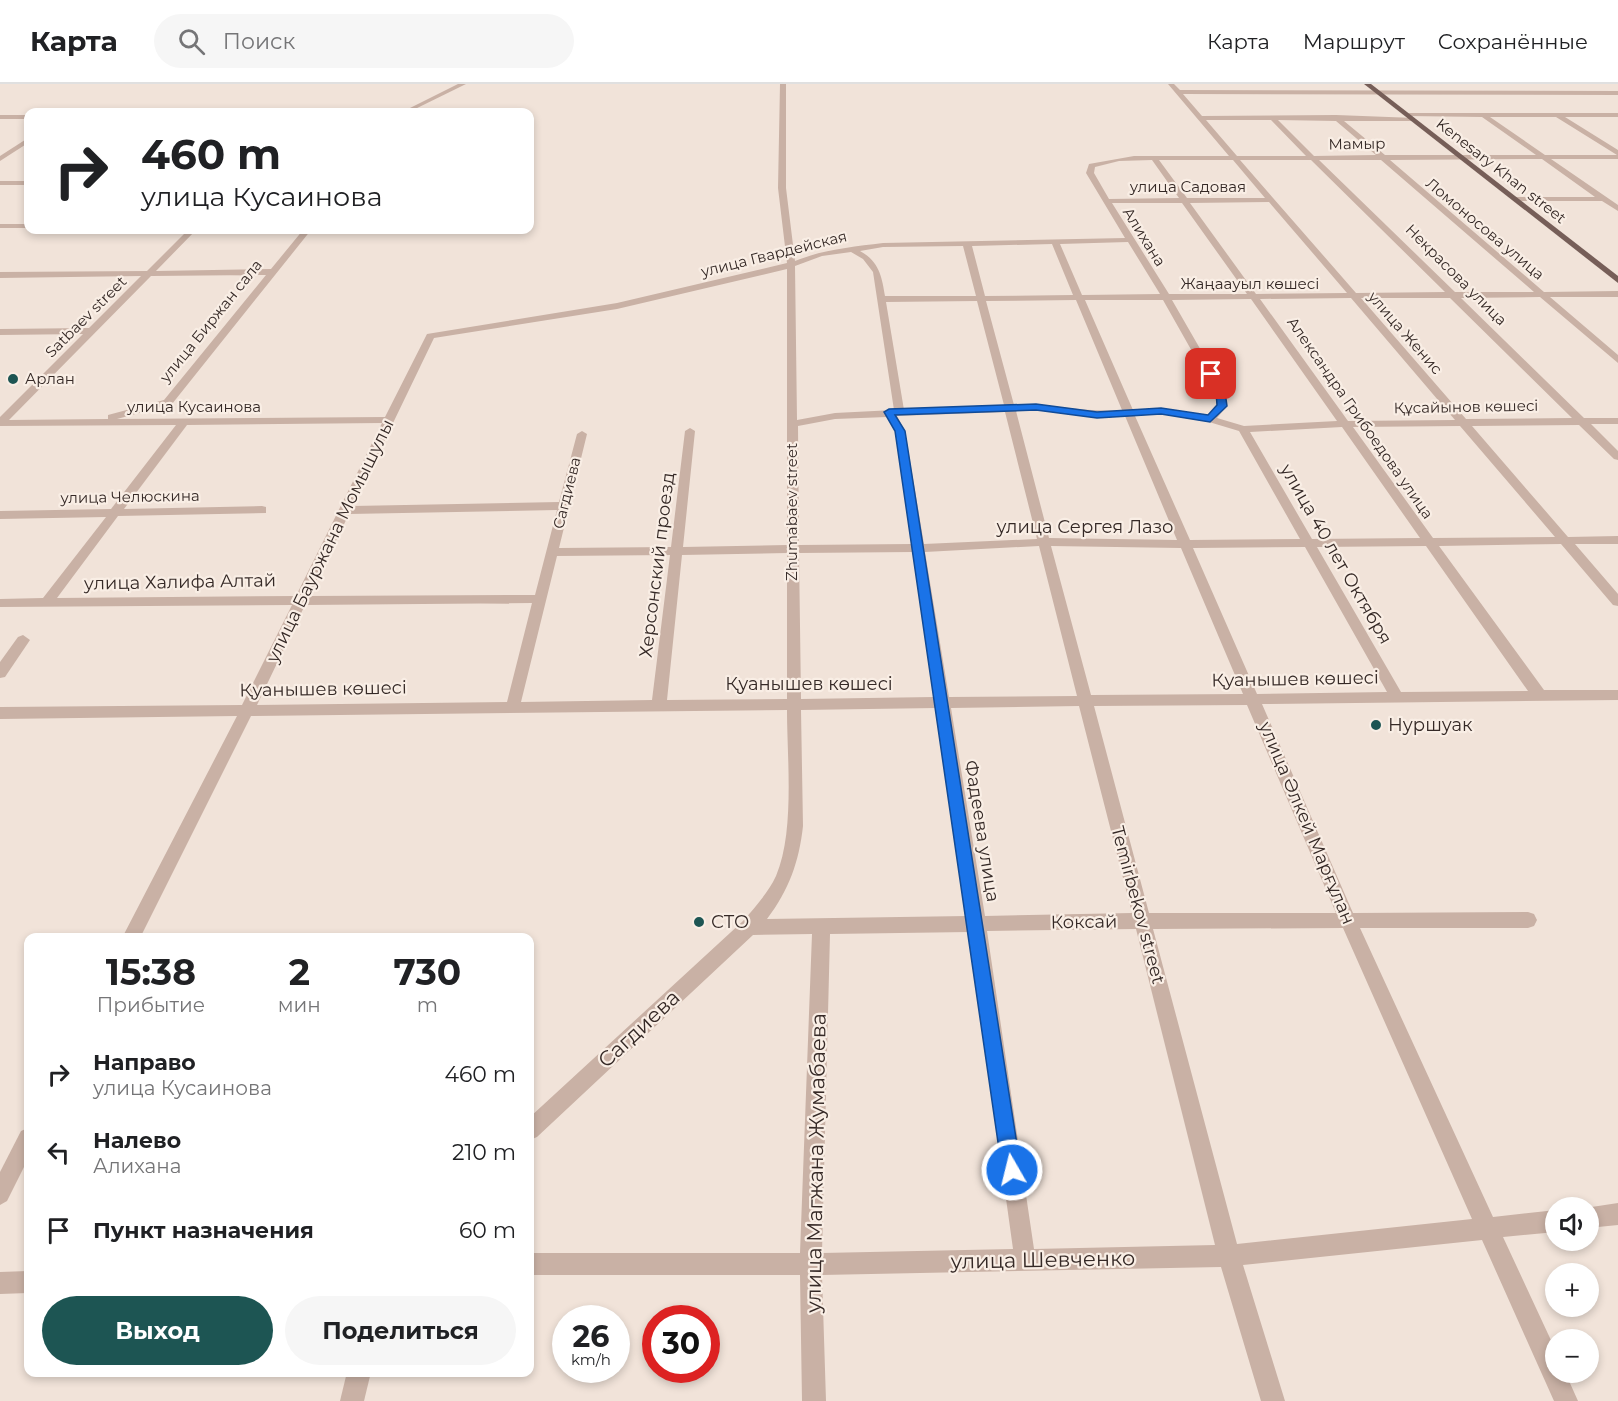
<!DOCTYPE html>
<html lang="ru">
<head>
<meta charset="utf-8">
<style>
  :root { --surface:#fff; --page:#f6f6f6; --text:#202124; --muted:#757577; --line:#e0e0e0; --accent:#1d5553 }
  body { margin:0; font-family:Montserrat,sans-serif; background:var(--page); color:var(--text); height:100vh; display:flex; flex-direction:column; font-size:22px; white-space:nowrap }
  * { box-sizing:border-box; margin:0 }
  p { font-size:20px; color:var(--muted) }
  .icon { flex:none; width:33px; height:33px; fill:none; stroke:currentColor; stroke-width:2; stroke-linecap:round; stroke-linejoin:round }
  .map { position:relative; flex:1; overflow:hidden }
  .sheet { position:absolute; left:24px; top:849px; width:510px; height:444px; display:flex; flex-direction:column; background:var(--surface); border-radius:12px; box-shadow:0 3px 9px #0003 }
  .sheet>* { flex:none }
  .top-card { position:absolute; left:24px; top:24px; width:510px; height:126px; border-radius:12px; box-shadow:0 3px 9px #0003; background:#fff; color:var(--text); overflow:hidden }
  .fabs { position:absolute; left:1545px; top:1113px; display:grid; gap:12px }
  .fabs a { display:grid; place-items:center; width:54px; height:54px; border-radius:50%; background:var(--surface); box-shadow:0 3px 9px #0003; font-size:30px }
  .speed { position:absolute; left:552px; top:1221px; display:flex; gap:12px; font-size:30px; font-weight:700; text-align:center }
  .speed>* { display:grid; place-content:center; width:78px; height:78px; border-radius:50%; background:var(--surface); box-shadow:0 3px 9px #0003; line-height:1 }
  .speed small { font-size:15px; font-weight:400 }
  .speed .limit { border:9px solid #d22; background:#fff; color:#111 }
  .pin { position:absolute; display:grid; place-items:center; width:51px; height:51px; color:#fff; margin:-26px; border-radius:12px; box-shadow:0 3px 9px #0006 }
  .me { position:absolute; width:66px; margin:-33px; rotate:352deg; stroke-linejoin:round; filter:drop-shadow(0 0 4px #0008) }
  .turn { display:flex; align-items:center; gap:21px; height:126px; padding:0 18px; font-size:27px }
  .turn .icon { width:78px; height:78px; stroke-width:2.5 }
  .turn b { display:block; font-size:42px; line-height:51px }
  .eta { display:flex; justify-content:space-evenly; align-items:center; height:102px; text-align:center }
  .eta b { font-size:36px; font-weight:700; line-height:42px }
  .button { display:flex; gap:12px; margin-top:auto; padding:12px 18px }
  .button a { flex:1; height:69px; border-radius:36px; background:var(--accent); color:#fff; font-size:24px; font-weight:700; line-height:69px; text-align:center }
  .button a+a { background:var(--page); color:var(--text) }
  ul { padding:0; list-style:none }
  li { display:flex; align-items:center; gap:18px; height:78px; padding:0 18px }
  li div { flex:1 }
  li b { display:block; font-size:22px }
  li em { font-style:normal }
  header { display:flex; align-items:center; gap:36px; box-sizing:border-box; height:84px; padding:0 30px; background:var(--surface); border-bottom:2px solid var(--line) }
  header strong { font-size:28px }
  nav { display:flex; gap:33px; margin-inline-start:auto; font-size:21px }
  .search { width:420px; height:54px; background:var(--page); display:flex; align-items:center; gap:15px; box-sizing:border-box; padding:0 21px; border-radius:33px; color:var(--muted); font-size:22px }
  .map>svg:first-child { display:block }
</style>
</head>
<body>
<header>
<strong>Карта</strong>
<div class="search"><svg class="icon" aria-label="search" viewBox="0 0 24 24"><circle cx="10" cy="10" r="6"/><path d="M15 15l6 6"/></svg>Поиск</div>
<nav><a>Карта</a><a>Маршрут</a><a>Сохранённые</a></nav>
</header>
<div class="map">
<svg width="1618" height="1317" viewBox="0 0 1618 1317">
  <rect width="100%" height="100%" fill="#f1e3d9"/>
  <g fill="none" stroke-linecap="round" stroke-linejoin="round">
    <g fill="#c9b1a5" fill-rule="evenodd">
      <path d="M 458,0 L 466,0 L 409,28 L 402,28 Z"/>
      <path d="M 780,0 L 786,0 L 786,104 L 795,177 C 825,165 852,163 883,159 L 1125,154 L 1086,89 L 1089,80 L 1134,72 L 1229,72 L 1168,0 L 1174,0 L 1180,6 L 1618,7 L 1618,11 L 1183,10 L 1202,32 L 1336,31 L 1415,34 L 1413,37 L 1344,37 L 1385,71 L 1536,71 L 1482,33 L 1407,32 L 1409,29 L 1618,29 L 1618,33 L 1565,33 L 1618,66 L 1618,75 L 1551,75 L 1618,121 L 1618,127 L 1602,117 L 1513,117 L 1516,113 L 1595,113 L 1542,75 L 1390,76 L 1544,208 L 1618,207 L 1618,213 L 1550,213 L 1618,271 L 1618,279 L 1540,213 L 1461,214 L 1584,334 L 1618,334 L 1618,340 L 1591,340 L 1618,367 L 1618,376 L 1614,375 L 1579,341 L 1472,342 L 1568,453 L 1618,452 L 1618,460 L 1575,460 L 1618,510 L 1618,522 L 1613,521 L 1561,460 L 1439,462 L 1544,606 L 1618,606 L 1618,616 L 1262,620 L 1353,829 L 1528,828 L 1534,830 L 1537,836 L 1534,842 L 1528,844 L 1360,844 L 1493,1133 L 1556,1126 L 1556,1148 L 1503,1153 L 1556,1267 L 1556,1288 L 1565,1288 L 1578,1317 L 1554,1317 L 1482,1156 L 1243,1181 L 1285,1317 L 1261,1317 L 1221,1183 L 822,1191 L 826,1317 L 802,1317 L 800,1191 L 530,1191 L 530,1169 L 800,1169 L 812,850 L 753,851 L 537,1053 L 530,1056 L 530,1033 L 743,837 C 755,823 768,809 776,792 C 795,748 787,674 787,626 L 251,632 L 140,854 L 122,854 L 237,632 L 0,635 L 0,623 L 242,621 L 292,521 L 0,523 L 0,515 L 43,514 L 106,433 L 0,435 L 0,427 L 111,425 L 176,341 L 0,342 L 0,333 L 83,250 L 0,251 L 0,245 L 89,244 L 141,192 L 0,194 L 0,188 L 147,187 L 188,146 L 196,146 L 156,187 L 271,185 L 303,146 L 311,146 L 172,320 L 117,335 L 385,333 L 427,250 L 617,219 L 787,179 L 778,104 ZM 1490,33 L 1556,33 L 1617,71 L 1545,71 ZM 1206,36 L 1271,36 L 1306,72 L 1237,72 ZM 1278,36 L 1336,37 L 1376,71 L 1314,72 ZM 1152,76 L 1179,114 L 1109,115 L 1094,89 L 1095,83 L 1119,77 ZM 1159,76 L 1233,76 L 1265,114 L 1187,114 ZM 1240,76 L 1311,76 L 1445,208 L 1356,209 ZM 1319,76 L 1381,76 L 1534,208 L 1455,208 ZM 1269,118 L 1347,209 L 1256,210 L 1190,119 ZM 1112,119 L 1182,119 L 1247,210 L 1169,210 ZM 1128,158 L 1160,210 L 1082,211 L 1060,160 ZM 1052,160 L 1073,211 L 985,212 L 972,162 ZM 963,162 L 976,212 L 885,212 C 882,193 879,177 860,167 L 883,163 ZM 851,168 L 863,175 L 873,188 L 894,326 L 835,329 L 797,336 L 795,182 L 822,172 ZM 787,185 L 787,461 L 683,463 L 695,347 L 690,344 L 685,347 L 671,463 L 559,464 L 587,350 L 582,347 L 577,350 L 559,418 L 353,422 L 434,254 L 617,225 ZM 266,191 L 164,316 L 108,331 L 108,335 L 9,336 L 151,192 ZM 1351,214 L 1455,336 L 1348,337 L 1260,215 ZM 1361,214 L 1450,214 L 1572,334 L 1466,335 ZM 1251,215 L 1337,337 L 1244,342 L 1217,334 L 1227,322 L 1225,308 L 1172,216 ZM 1076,216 L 1122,326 C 1086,329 1050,319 1014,321 L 986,217 ZM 1085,216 L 1163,216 L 1215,308 L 1217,322 L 1207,331 L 1161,324 L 1133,326 ZM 977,217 L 1004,321 L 904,326 L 886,218 ZM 1036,326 L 1097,334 L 1125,332 L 1177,456 L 1049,454 L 1016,327 ZM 1005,328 L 1037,455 L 924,460 L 905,347 L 897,332 ZM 1161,330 L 1209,338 L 1239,347 L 1300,455 L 1190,456 L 1135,332 ZM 887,333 L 895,347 L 912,460 L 799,461 L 798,342 L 835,335 ZM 382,339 L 296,512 L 57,514 L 118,432 L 266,429 L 266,423 L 262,422 L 124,425 L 187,341 ZM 1460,342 L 1555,453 L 1433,454 L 1353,343 ZM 1342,343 L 1420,454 L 1312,455 L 1250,348 ZM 557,426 L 535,511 L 309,512 L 349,430 ZM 1039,462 L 1077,612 L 949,613 L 925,468 ZM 1051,462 L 1181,464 L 1243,610 L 1091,611 ZM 1426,462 L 1528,607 L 1401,608 L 1317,463 ZM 1305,463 L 1387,608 L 1257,610 L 1193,464 ZM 913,468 L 934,613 L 801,615 L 799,469 ZM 787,469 L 787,615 L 667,616 L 682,471 ZM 670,471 L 652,616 L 521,618 L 557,472 ZM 532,519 L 507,618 L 257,621 L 305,521 ZM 1247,621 L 1336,829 L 1149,829 L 1094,622 ZM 1079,622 L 1132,829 L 985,832 L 951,624 ZM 936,624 L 967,832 L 767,835 C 789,806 799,778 803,742 L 801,626 ZM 1343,844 L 1472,1135 L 1237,1160 L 1153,845 ZM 1136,845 L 1215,1161 L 1034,1165 L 987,847 ZM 969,848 L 1013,1165 L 822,1169 L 830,850 Z"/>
      <rect x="0" y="31" width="28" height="4"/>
      <path d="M 28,54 L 28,59 L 0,77 L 0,72 Z"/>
      <rect x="0" y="97" width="28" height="4"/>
      <rect x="0" y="140" width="28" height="4"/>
      <path d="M 23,551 L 30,556 L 5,593 L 0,594 L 0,578 L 18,553 Z"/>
      <path d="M 28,1044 L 28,1075 L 7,1117 L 0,1121 L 0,1088 L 21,1047 Z"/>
      <path d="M 1618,1119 L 1618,1141 L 1588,1144 L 1588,1124 L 1585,1124 Z"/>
      <path d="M 28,1187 L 28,1209 L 0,1210 L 0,1188 Z"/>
      <path d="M 347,1288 L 371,1288 L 364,1317 L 340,1317 Z"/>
    </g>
    <path fill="#765e58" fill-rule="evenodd" d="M 1364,0 L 1371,0 L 1618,192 L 1618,199 Z"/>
  </g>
  <path fill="#1a73e8" stroke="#114b97" stroke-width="1.5" d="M 1208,288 L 1216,290 L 1225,308 L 1227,322 L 1210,338 L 1161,330 L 1097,334 L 1036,326 L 895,331 L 905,347 L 1021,1086 L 1019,1093 L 1012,1096 L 1005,1093 L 1002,1086 L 895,347 L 884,328 L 889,325 L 1036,320 L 1097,328 L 1161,324 L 1208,331 L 1217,321 L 1216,308 Z"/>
  <g fill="#1d5553" stroke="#f9eee5" stroke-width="2">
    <circle cx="13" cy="295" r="6"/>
    <circle cx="1376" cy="641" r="6"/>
    <circle cx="699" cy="838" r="6"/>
  </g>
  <g text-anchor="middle" stroke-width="4.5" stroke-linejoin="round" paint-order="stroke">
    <g font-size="15" fill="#352926" stroke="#f9eee5">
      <text transform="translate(1357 60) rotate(-1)" y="5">Мамыр</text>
      <text transform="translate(1501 87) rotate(38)" y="5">Kenesary Khan street</text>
      <text x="1188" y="108">улица Садовая</text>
      <text transform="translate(1485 145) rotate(40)" y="5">Ломоносова улица</text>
      <text transform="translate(1144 153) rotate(58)" y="5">Алихана</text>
      <text transform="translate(774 170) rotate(-14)" y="5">улица Гвардейская</text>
      <text transform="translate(1456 191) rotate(45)" y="5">Некрасова улица</text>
      <text x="1250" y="205">Жаңаауыл көшесі</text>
      <text transform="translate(86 233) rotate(-45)" y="5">Satbaev street</text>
      <text transform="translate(211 237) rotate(-51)" y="5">улица Биржан сала</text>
      <text transform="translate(1405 249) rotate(49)" y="5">улица Женис</text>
      <text x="194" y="328">улица Кусаинова</text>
      <text transform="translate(1466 323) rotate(-1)" y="5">Құсайынов көшесі</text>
      <text transform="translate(1360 334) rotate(55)" y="5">Александра Грибоедова улица</text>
      <text transform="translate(567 409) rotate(-76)" y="5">Сагдиева</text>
      <text transform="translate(130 413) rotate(-1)" y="5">улица Челюскина</text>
      <text transform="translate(792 428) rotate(-90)" y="5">Zhumabaev street</text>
    </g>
    <g font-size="15" fill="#352926" stroke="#f9eee5" text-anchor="start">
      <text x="25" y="300">Арлан</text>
    </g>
    <g font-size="18" fill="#352926" stroke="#f9eee5">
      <text x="1085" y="449">улица Сергея Лазо</text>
      <text transform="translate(330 457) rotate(-64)" y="6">улица Бауржана Момышулы</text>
      <text transform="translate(1336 470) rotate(60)" y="6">улица 40 лет Октября</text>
      <text transform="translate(657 481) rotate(-83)" y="6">Херсонский проезд</text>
      <text transform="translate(180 498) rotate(-1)" y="6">улица Халифа Алтай</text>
      <text transform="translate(1295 595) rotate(-1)" y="6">Қуанышев көшесі</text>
      <text x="809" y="606">Қуанышев көшесі</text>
      <text transform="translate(323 605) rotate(-1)" y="6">Қуанышев көшесі</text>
      <text transform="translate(1307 739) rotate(67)" y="6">улица Әлкей Марғұлан</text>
      <text transform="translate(982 747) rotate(81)" y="6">Фадеева улица</text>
      <text transform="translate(1138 821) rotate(75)" y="6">Temirbekov street</text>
      <text transform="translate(1084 838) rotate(-1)" y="6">Коксай</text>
    </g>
    <g font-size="18" fill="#352926" stroke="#f9eee5" text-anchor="start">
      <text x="1388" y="647">Нуршуак</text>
      <text x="711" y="844">СТО</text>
    </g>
    <g font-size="21" fill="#352926" stroke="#f9eee5">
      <text transform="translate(639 945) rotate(-43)" y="7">Сагдиева</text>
      <text transform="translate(816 1079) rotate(-89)" y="7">улица Магжана Жумабаева</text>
      <text transform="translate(1043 1176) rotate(-1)" y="7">улица Шевченко</text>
    </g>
  </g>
</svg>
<div class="fabs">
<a><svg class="icon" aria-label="sound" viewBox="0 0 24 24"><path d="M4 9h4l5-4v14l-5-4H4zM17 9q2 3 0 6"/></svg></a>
<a>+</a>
<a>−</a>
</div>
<div class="speed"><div>26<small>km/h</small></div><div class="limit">30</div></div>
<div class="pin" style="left:1211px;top:290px;background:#d93025"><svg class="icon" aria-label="arrive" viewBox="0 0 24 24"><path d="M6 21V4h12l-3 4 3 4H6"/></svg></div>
<svg class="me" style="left:1012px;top:1086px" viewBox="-20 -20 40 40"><circle r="17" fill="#1a73e8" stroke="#fff" stroke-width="3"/><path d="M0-11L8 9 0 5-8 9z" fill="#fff"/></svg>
<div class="top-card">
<div class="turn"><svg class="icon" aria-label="right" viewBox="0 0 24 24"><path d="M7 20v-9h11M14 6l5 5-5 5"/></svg><div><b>460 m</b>улица Кусаинова</div></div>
</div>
<section class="sheet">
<div class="eta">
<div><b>15:38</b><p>Прибытие</p></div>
<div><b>2</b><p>мин</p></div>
<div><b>730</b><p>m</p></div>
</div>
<ul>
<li><svg class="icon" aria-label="right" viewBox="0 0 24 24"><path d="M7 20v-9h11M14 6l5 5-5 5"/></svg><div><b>Направо</b><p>улица Кусаинова</p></div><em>460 m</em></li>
<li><svg class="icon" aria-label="left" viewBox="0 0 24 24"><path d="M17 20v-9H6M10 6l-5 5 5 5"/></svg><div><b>Налево</b><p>Алихана</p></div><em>210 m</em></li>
<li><svg class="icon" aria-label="arrive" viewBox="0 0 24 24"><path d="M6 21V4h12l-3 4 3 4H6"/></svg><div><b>Пункт назначения</b></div><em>60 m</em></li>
</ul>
<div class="button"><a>Выход</a><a>Поделиться</a></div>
</section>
</div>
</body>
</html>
